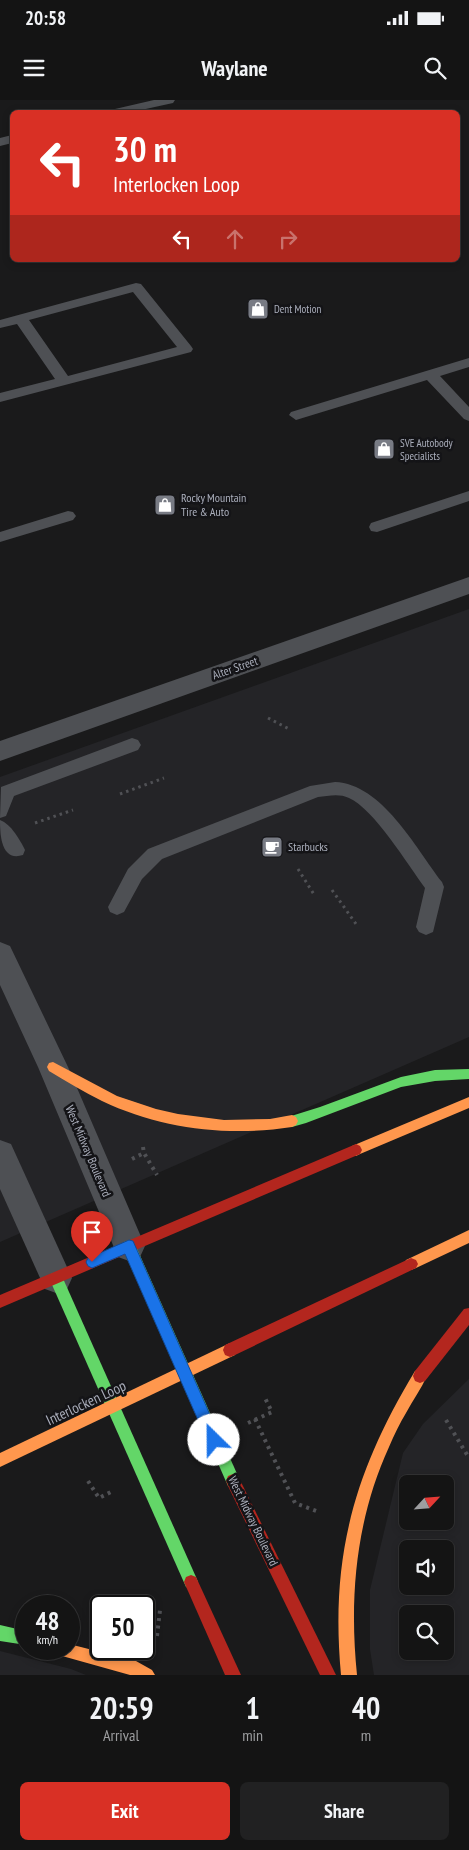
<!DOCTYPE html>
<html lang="en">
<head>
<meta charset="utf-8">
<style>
  :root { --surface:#141414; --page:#212122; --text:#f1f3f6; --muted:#9d9ea0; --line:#333334; --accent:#d93025 }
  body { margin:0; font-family:"PT Sans Narrow",sans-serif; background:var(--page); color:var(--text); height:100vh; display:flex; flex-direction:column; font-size:19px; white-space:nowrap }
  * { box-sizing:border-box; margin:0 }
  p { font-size:16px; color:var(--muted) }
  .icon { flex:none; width:28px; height:28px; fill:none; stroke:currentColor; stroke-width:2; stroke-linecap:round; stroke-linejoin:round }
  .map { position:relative; height:1575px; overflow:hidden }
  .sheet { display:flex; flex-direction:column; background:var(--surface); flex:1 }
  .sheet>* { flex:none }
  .guide { position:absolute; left:10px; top:10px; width:450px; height:152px; border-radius:8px; box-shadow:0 2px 8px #0003,0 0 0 1px var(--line); background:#d93025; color:#fff; overflow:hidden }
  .needle { width:32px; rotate:64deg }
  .fabs { position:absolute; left:399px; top:1375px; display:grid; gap:10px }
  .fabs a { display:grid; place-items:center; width:55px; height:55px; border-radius:8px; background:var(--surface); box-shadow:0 2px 8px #0003,0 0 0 1px var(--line); font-size:25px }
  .speed { position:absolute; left:15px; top:1495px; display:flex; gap:10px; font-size:25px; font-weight:700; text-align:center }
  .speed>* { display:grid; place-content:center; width:65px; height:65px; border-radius:50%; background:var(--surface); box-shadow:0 2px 8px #0003,0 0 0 1px var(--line); line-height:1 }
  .speed small { font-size:12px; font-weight:400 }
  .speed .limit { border:2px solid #111; border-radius:8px; background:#fff; color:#111 }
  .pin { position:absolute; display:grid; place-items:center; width:42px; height:42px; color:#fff; margin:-51px -21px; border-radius:50% 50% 50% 0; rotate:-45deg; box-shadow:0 0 5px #0007 }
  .pin .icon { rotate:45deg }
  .me { position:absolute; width:55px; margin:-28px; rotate:337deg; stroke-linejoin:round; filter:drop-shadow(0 0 4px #0008) }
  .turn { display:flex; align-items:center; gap:18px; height:105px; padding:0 20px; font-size:22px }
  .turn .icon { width:65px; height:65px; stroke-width:2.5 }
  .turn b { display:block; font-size:35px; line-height:42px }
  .lanes { display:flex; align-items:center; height:48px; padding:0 20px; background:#0003; justify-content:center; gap:25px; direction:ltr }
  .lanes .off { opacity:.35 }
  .eta { display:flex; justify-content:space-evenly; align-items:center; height:85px; text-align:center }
  .eta b { font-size:30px; font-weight:600; line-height:35px }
  .primary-button { display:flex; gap:10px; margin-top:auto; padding:10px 20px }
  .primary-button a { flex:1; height:58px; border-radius:8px; background:var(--accent); color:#fff; font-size:20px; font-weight:600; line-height:58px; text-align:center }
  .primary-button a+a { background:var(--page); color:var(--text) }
  .status { display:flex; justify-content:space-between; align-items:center; height:35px; padding:0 25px; background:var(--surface); direction:ltr }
  .status svg { height:14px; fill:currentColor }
  header { display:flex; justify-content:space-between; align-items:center; height:65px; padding:0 20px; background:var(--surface); font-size:22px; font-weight:600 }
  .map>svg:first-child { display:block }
</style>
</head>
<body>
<div class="status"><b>20:58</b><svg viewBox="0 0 49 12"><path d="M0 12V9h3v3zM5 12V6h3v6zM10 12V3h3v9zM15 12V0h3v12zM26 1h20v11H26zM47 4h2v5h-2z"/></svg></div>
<header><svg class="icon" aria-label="menu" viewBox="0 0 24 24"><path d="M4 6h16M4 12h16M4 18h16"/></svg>Waylane<svg class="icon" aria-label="search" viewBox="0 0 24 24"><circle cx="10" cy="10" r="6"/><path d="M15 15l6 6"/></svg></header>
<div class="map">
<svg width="469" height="1575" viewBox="0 0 469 1575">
  <rect width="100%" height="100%" fill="#1a1a1b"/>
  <g fill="#242427" fill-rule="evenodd">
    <path d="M 469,509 L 469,937 L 0,1142 L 0,677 Z"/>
    <path d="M 469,1279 L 469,1575 L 374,1575 L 370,1549 L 370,1490 L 403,1353 L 423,1324 ZM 408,1384 L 445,1384 L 445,1421 L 408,1421 ZM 408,1449 L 445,1449 L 445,1486 L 408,1486 ZM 408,1514 L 445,1514 L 445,1551 L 408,1551 Z"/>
    <path d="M 0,1551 L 71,1569 L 86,1575 L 0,1575 Z"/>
  </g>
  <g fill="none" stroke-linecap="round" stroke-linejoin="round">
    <g stroke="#505155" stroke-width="3" stroke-dasharray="2.5 4" stroke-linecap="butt">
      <path d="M 268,618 L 291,630"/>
      <path d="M 120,694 L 164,678"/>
      <path d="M 35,723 L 73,710"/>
      <path d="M 298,769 L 315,796"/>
      <path d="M 332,790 L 356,824"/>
    </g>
    <g stroke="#505155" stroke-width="4" stroke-dasharray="3 4.5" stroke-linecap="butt">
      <path d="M 143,1047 L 144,1053 L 157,1075"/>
      <path d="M 132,1059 L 144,1053"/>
      <path d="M 255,1319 L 295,1403 L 319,1412"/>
      <path d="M 446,1320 L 469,1358"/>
      <path d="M 248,1323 L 272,1312 L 265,1298"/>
      <path d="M 88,1381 L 99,1398 L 111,1392"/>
      <path d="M 157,1536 L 160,1510"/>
    </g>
    <g fill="#4e5054" fill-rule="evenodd">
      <path d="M 154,0 L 175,0 L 173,3 L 132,12 L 113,12 L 115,9 Z"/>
      <path d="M 12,35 L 12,43 L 0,46 L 0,38 Z"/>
      <path d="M 136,183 L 141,184 L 191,246 L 193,249 L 191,252 L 0,302 L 0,293 L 55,279 L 17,224 L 0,228 L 0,220 ZM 133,192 L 177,247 L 68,276 L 29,220 Z"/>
      <path d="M 469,258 L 469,267 L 440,276 L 469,307 L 469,321 L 464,319 L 427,280 L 296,320 L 289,315 L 291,312 Z"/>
      <path d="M 469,391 L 469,401 L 377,432 L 371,431 L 369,427 L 371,423 Z"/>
      <path d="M 68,411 L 73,412 L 76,416 L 73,420 L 0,442 L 0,432 Z"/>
      <path d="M 132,638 L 138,640 L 141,645 L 138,650 L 14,696 L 6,716 L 0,718 L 1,687 Z"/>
      <path d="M 335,682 C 382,684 415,747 442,782 L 444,787 L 433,832 L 426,835 L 419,832 L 416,827 L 425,788 C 408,765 374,709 349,698 C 339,693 328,696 318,697 L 162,759 L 142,779 L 124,812 L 117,815 L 110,812 L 108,807 L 128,769 L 148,749 L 310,686 Z"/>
      <path d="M 0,720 C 11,724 20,740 25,750 L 23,755 C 1,762 0,735 0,720 Z"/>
    </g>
    <g fill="#4e5054" fill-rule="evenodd">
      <path d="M 469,477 L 469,494 L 0,661 L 0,641 Z"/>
      <path d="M 0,842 L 10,846 L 68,967 L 145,1146 L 140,1157 L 129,1161 L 118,1157 L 38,967 L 0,885 Z"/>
      <path d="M 0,1040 L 11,1044 L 67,1167 L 72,1178 L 67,1189 L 56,1193 L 45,1189 L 0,1089 Z"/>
    </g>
    <g fill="#63d668" fill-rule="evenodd">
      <path d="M 469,969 L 469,979 L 435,981 L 401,987 L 306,1023 L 292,1027 L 288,1025 L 286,1021 L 288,1017 L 320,1007 L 401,977 L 435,970 Z"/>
      <path d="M 129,1140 L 134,1142 L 238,1376 L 240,1381 L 238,1386 L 233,1388 L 228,1386 L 122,1146 L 124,1142 Z"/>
      <path d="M 56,1172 L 61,1174 L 196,1477 L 198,1482 L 196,1487 L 191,1489 L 186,1487 L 49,1178 L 51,1174 Z"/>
      <path d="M 0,1525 L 26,1531 L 26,1545 L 0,1541 Z"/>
    </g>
    <g fill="#ff974d" fill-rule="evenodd">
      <path d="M 53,962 L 117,996 L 156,1009 L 178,1014 L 224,1020 L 270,1019 L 292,1015 L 296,1017 L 298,1021 L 296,1025 L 292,1027 C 228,1037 161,1029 102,1001 C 84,992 66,981 49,971 L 47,967 L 49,963 Z"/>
      <path d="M 469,997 L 469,1008 L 360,1054 L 356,1056 L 352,1054 L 350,1050 L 352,1046 Z"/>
      <path d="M 469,1130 L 469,1143 L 416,1168 L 411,1170 L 406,1168 L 404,1164 L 406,1160 Z"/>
      <path d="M 230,1243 L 235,1245 L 237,1250 L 235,1255 L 0,1367 L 0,1353 Z"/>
      <path d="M 420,1269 L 425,1271 L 427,1276 C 421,1289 413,1300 406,1313 C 400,1323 394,1335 389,1347 C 356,1419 349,1497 357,1575 L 341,1575 C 330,1457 354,1372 415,1271 Z"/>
      <path d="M 69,1544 L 136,1561 L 152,1570 L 155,1575 L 130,1575 L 55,1554 L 53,1549 L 69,1549 Z"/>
    </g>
    <g fill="#b3261e" fill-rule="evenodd">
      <path d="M 356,1044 L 360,1046 L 362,1050 L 360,1054 L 0,1208 L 0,1195 Z"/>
      <path d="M 411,1158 L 416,1160 L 418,1164 L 416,1168 L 235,1255 L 230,1257 L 225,1255 L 223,1250 L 225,1245 Z"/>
      <path d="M 469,1208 L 469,1225 L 425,1281 L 420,1283 L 415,1281 L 413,1276 L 415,1271 L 464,1209 Z"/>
      <path d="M 233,1374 L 238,1376 L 336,1575 L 320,1575 L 228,1386 L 226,1381 L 228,1376 Z"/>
      <path d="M 191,1475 L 196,1477 L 241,1575 L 225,1575 L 184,1482 L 186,1477 Z"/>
    </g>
  </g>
  <path fill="#1a73e8" stroke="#114b97" d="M 129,1140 L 133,1141 L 219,1335 L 222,1340 L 219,1345 L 214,1347 L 209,1345 L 125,1154 L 92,1168 L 88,1166 L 86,1162 L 88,1158 Z"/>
  <defs>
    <g id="shop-square" transform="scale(1.125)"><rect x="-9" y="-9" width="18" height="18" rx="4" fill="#787b84" stroke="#141417"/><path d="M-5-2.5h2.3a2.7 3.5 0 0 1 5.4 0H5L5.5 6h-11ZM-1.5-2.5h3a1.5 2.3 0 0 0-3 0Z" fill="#fff"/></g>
    <g id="cafe-square" transform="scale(1.125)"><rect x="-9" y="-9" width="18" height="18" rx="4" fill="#787b84" stroke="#141417"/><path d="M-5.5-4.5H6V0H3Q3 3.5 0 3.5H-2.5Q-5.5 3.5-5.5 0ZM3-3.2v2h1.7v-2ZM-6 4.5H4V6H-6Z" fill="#fff"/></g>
  </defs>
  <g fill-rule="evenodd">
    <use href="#shop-square" x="258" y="209"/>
    <use href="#shop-square" x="384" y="349"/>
    <use href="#shop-square" x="165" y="405"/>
    <use href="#cafe-square" x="272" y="747"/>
  </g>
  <g text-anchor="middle" stroke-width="5" stroke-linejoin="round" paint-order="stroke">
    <g font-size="11" fill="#abafbc" stroke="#141417" text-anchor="start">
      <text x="274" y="213">Dent Motion</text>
      <text x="400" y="347">SVE Autobody<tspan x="400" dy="13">Specialists</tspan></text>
    </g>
    <g font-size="12" fill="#abafbc" stroke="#141417" text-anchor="start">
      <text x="181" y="402">Rocky Mountain<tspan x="181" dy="14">Tire &amp; Auto</tspan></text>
      <text x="288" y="751">Starbucks</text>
    </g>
    <g font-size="12" fill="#abafbc" stroke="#141417">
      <text transform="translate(235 568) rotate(-19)" y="4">Alter Street</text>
      <text transform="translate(88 1051) rotate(67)" y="4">West Midway Boulevard</text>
      <text transform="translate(253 1421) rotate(64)" y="4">West Midway Boulevard</text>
    </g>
    <g font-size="15" fill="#abafbc" stroke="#141417">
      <text transform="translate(86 1303) rotate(-25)" y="5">Interlocken Loop</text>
    </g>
  </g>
</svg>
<div class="fabs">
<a><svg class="needle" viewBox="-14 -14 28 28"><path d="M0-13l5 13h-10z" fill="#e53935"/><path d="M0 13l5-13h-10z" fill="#9d9ea0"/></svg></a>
<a><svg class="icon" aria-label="sound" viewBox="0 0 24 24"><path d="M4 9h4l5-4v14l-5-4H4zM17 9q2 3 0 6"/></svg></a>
<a><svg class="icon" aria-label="search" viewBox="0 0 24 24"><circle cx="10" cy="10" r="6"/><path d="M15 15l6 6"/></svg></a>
</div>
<div class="speed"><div>48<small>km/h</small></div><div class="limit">50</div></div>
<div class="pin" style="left:92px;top:1162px;background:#d93025"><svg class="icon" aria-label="arrive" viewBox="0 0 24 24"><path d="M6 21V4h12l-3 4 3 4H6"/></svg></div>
<svg class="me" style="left:214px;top:1340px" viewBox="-20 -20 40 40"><circle r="19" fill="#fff"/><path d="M0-13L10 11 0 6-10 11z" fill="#1a73e8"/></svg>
<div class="guide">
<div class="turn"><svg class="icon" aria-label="left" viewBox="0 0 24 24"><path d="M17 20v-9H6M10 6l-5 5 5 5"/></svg><div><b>30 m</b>Interlocken Loop</div></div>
<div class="lanes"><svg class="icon" aria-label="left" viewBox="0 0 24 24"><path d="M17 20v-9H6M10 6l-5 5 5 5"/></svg><svg class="icon off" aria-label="ahead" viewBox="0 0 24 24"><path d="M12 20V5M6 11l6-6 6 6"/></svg><svg class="icon off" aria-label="right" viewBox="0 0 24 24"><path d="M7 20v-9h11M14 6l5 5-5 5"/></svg></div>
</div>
</div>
<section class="sheet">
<div class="eta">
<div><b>20:59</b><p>Arrival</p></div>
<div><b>1</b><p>min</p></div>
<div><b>40</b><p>m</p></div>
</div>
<div class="primary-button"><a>Exit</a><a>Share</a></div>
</section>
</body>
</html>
